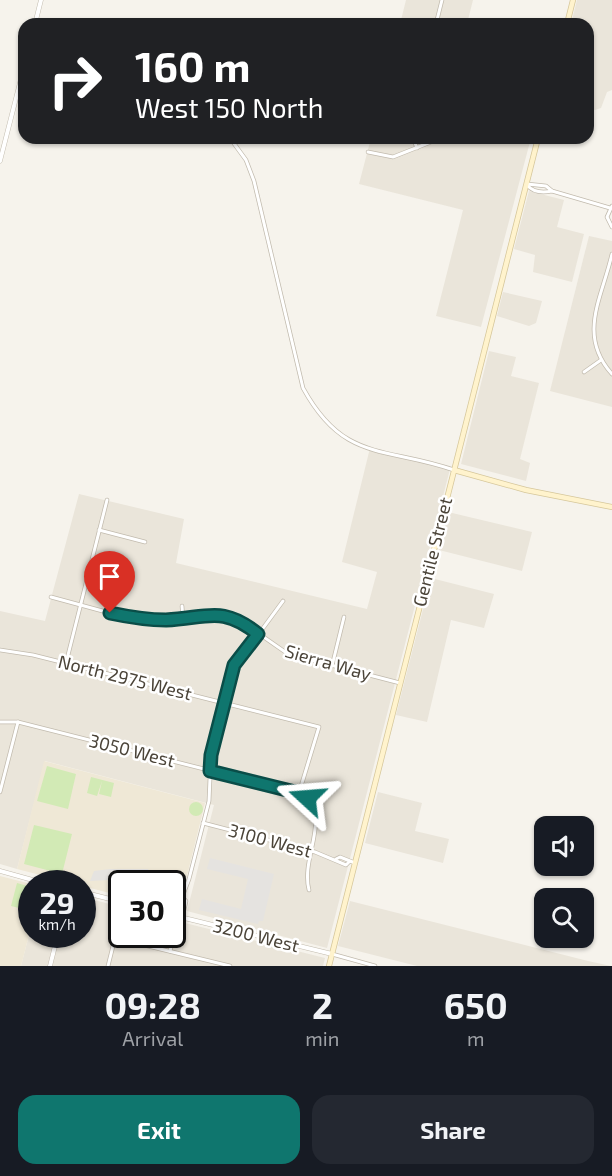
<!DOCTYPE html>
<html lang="en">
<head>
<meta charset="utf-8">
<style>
  :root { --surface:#171b24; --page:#242831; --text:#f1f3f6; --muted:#9ea1a6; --accent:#0f766e }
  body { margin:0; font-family:"Exo 2",sans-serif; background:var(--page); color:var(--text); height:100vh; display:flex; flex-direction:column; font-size:22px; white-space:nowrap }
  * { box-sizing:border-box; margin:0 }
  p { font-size:20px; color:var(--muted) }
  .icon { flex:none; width:33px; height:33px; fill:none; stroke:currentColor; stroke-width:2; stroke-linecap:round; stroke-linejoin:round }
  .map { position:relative; height:966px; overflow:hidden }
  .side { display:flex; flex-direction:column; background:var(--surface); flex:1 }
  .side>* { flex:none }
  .top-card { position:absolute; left:18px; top:18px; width:576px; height:126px; border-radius:18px; box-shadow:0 2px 4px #0004; background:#202124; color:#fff; overflow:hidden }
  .controls { position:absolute; left:534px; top:816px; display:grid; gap:12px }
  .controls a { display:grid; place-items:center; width:60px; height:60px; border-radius:12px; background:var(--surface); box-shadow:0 2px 4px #0004; font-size:30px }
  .speed { position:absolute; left:18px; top:870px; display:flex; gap:12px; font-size:30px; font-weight:700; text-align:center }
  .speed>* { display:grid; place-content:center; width:78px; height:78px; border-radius:50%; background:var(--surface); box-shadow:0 2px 4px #0004; line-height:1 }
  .speed small { font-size:15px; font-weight:400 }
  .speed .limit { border:3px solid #111; border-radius:9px; background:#fff; color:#111 }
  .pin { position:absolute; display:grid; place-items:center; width:51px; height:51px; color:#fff; margin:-62px -26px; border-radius:50% 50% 50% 0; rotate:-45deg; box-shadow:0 0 6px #0007 }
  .pin .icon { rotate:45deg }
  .me { position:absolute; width:66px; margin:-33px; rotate:289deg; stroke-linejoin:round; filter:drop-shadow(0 0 4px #0008) }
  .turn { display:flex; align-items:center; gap:21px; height:126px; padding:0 18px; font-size:27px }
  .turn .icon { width:78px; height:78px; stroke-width:2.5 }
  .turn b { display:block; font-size:42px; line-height:51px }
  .eta { display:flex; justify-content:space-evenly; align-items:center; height:102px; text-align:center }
  .eta b { font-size:36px; font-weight:700; line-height:42px }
  .action { display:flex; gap:12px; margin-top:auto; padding:12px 18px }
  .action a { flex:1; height:69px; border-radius:18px; background:var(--accent); color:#fff; font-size:24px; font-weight:700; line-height:69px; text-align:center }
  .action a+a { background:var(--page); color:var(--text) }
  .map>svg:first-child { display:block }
</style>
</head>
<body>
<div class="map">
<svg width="612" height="966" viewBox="0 0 612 966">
  <rect width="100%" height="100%" fill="#f6f3ec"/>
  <g fill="#eae5da">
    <path d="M 406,0 L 473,0 L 467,24 L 400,24 Z"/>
    <path d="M 577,0 L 612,0 L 612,90 L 607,92 L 601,108 L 595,110 L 588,109 L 588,24 L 571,24 Z"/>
    <path d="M 371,138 L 531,138 L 481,327 L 436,316 L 463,210 L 359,184 Z"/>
    <path d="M 529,191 L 564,200 L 557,227 L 584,234 L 572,282 L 533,272 L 535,255 L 514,249 Z"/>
    <path d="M 589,236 L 612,241 L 612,407 L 550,391 Z"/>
    <path d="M 503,292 L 542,301 L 536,323 L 529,326 L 497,316 Z"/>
    <path d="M 489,351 L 516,357 L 511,376 L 539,383 L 520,459 L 530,463 L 526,481 L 461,464 Z"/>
    <path d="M 370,448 L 450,469 L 327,948 L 187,911 L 214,805 L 45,761 L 17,869 L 0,864 L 0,611 L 45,621 L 79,494 L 184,519 L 176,563 L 367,609 L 377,572 L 342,562 Z"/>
    <path d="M 448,512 L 532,532 L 522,571 L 439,550 Z"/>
    <path d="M 431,578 L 494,594 L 484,628 L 451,620 L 427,722 L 396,715 Z"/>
    <path d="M 378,792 L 422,803 L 415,831 L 449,839 L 443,863 L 365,843 Z"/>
    <path d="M 83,897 L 121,907 L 122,934 L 172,934 L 173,920 L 325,958 L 323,966 L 21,966 L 31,927 L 32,934 L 82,934 Z"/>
    <path d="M 350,901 L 588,961 L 611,966 L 417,966 L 338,946 Z"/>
  </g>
  <g fill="#efe8d6">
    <path d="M 44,761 L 205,803 L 188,872 L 175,909 L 173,909 L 172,884 L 122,884 L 121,896 L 17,869 Z"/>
    <path d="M 0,876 L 31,884 L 31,927 L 21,966 L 0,966 Z"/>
  </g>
  <g fill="#d2eab5">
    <path d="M 47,766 L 76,774 L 68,809 L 37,801 Z"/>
    <path d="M 91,777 L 114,783 L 111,797 L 99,794 L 102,781 L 97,796 L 87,793 Z"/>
    <circle cx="196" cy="809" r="7"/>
    <path d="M 34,825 L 72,834 L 62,874 L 24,864 Z"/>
    <path d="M 17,883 L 31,887 L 31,911 L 11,906 Z"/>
  </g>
  <g fill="#e5e3e0">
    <path d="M 210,858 L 274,874 L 263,921 L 259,921 L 258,924 L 199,910 L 202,899 L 241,909 L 248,879 L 207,869 Z"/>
    <path d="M 110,869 L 148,869 L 151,873 L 147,878 L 90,881 L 94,871 Z"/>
  </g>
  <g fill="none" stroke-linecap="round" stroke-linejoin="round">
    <g stroke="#c2bbae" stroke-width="4.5">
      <g id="minor">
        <path d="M 436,24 L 442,0"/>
        <path d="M 230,138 L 246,160 L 254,181 L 303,388 C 344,463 385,446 454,470"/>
        <path d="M 413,138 L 417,148"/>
        <path d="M 368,152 L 393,157 L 441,138"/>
        <path d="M 527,184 L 546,186 L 552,191 L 610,208"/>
        <path d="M 527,185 C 533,192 543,193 552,191"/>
        <path d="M 612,206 L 607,217 L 612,227"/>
        <path d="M 612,254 C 602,298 577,335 612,374"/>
        <path d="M 584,372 L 601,360"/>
        <path d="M 99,530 L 145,542"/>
        <path d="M 51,597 L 110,613 L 148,619 L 228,616 L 245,624 L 288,654 L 400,683"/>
        <path d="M 182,606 L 183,619"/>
        <path d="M 0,650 L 33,655 L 319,727 L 299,793 C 335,815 300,855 309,890"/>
        <path d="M 66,663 L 107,500"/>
        <path d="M 332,666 L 344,617"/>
        <path d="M 0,722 L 18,722 L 299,793"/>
        <path d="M 0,792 L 18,722"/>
        <path d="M 203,823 L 315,852 L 346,865 L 349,862"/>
        <path d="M 336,859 L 340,857 L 355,863"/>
        <path d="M 180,911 L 178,908 L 189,879 L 209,801 L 211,755 L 233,669 L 283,601"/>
        <path d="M 170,951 L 180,911 L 184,910 L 186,901 L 183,898"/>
        <path d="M 332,954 L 375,966"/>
        <path d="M 108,966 L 115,938 L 230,966"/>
      </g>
    </g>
    <g stroke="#c2bbae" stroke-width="5">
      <g id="tertiary">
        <path d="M 35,24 L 41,0"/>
        <path d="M 0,161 L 24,67"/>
        <path d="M 0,871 L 47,884"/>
        <path d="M 82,892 L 122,902"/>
        <path d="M 172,915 L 332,954"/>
        <path d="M 50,966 L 58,934"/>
      </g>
    </g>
    <g stroke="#d6c79b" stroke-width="6">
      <g id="secondary">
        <path d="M 567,24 L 573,0"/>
        <path d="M 454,470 L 526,490 L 612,507"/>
        <path d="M 329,966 L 538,138"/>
      </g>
    </g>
    <use href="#minor" stroke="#fff" stroke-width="3"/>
    <use href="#tertiary" stroke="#fff" stroke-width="4"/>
    <use href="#secondary" stroke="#fff3cd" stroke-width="4.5"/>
  </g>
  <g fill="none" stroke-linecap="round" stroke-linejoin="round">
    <g stroke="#0a4d48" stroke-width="15">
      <path id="route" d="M 110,613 C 129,617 147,620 166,620 C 208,618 222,605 258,634 L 234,665 L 211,755 L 210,771 L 299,793 L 307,798"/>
    </g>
    <use href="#route" stroke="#0f766e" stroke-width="10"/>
  </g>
  <g text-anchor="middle" stroke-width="5" stroke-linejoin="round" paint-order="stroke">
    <g font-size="18" fill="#4b4439" stroke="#fff">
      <text transform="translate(433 552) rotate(-76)" y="6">Gentile Street</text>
      <text transform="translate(328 663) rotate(16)" y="6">Sierra Way</text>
      <text transform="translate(125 678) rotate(14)" y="6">North 2975 West</text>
      <text transform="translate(132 751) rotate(14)" y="6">3050 West</text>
      <text transform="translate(270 841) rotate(15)" y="6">3100 West</text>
      <text transform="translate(256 936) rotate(14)" y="6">3200 West</text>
    </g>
  </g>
</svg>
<div class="controls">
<a><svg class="icon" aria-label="sound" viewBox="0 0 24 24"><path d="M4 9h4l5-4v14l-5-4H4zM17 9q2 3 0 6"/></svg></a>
<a><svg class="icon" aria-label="search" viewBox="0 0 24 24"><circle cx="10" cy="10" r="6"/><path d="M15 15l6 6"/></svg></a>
</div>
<div class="speed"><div>29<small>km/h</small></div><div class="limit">30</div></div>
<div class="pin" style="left:110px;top:613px;background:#d93025"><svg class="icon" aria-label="arrive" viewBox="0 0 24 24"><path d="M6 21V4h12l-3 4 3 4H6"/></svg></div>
<svg class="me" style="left:307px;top:798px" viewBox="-20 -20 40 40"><path d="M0-17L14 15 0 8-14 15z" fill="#0f766e" stroke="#fff" stroke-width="4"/></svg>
<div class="top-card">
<div class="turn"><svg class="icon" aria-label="right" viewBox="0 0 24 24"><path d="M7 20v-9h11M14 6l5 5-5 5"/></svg><div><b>160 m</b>West 150 North</div></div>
</div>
</div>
<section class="side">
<div class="eta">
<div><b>09:28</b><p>Arrival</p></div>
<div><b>2</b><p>min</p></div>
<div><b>650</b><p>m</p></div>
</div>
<div class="action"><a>Exit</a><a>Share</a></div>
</section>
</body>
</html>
